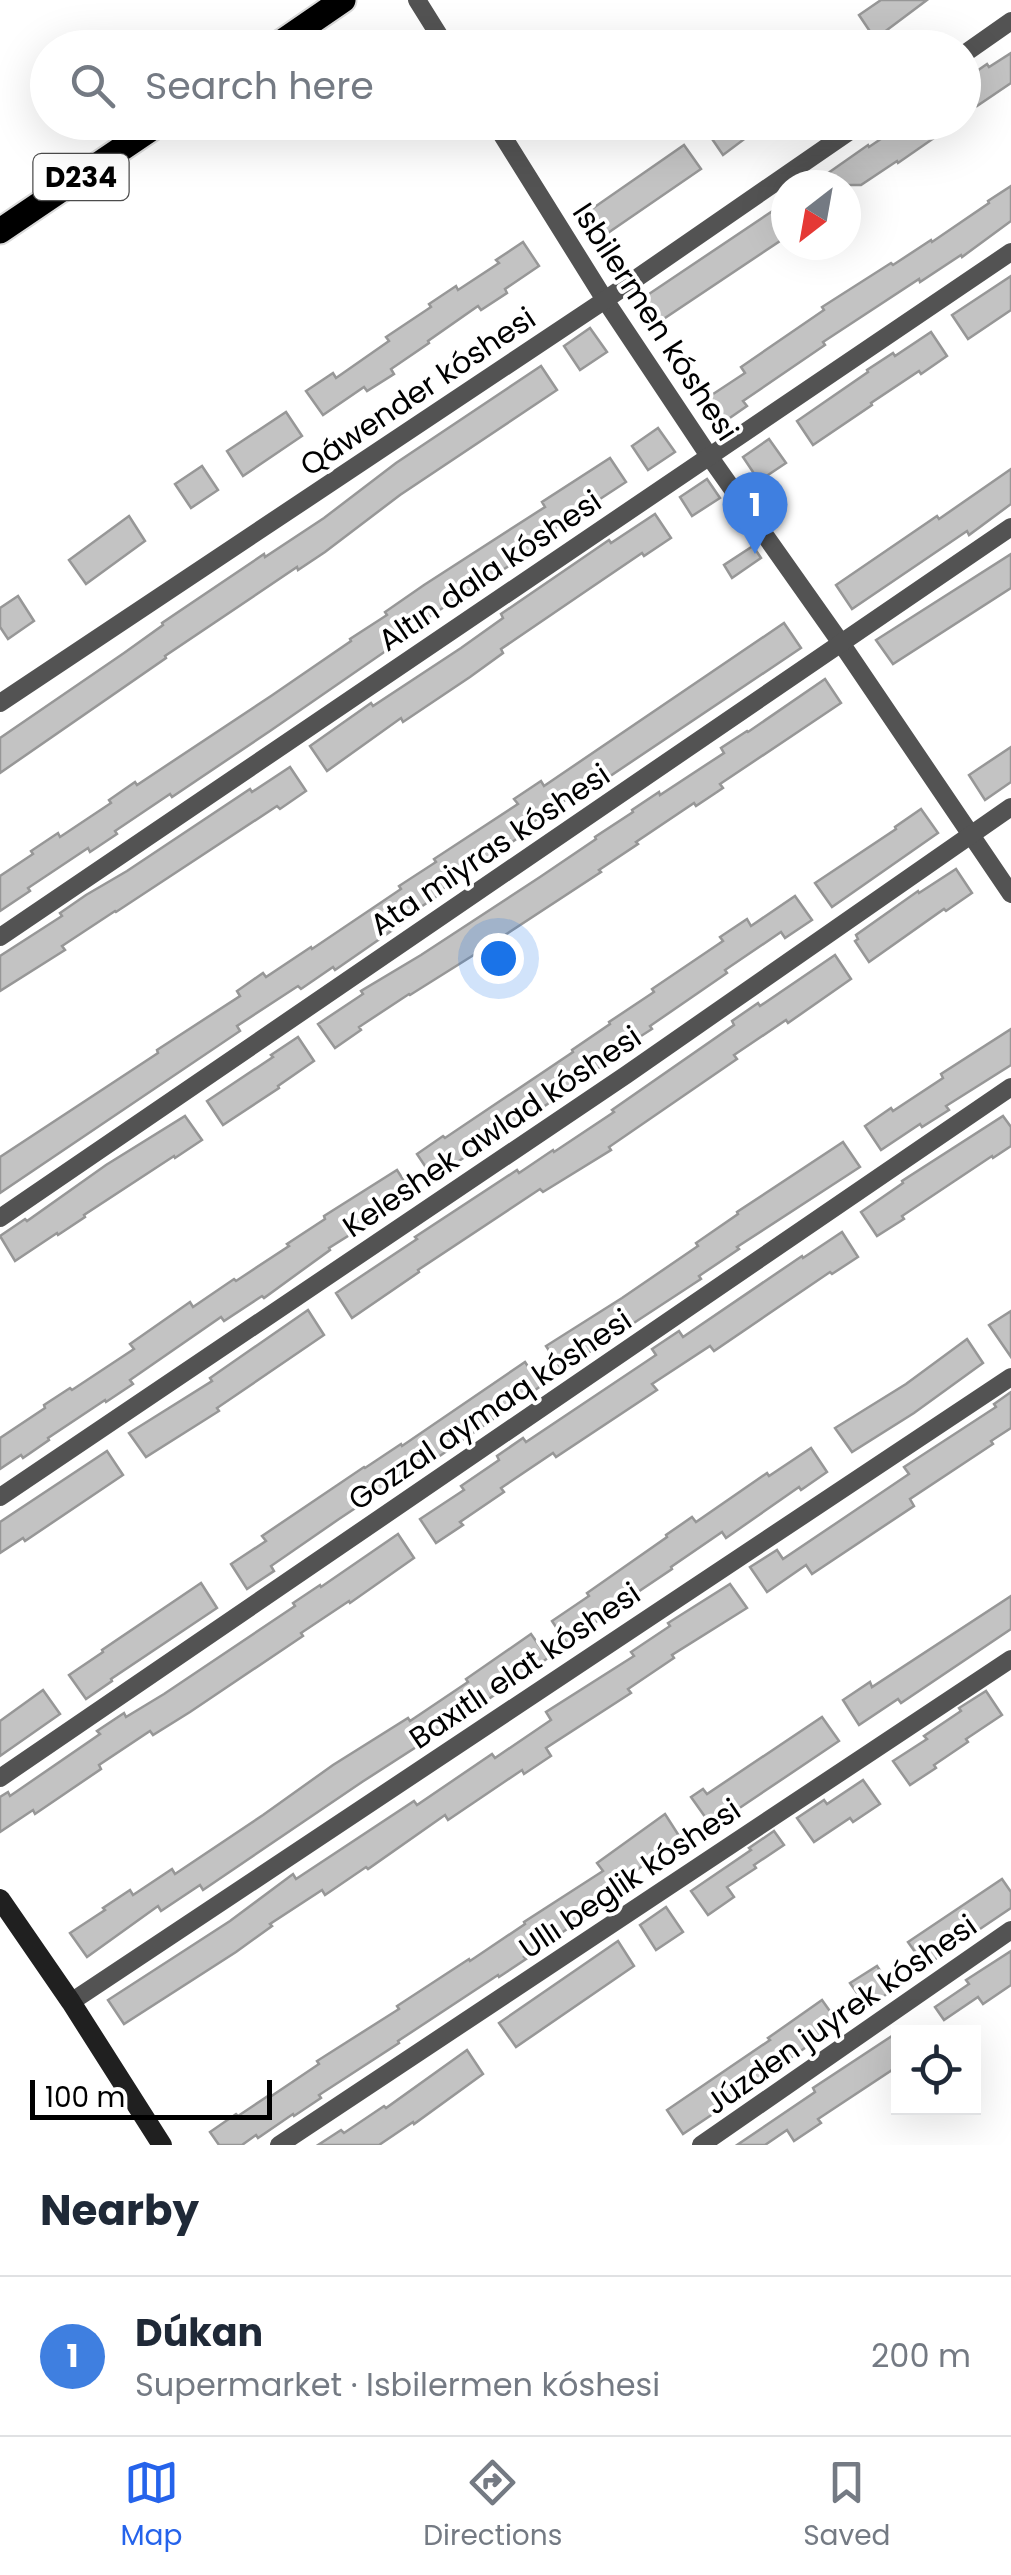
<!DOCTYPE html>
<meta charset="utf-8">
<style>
body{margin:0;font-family:Poppins,sans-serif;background:#f2f2f3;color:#1f2937}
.controls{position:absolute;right:30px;bottom:30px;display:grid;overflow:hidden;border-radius:0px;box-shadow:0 10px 40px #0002}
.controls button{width:90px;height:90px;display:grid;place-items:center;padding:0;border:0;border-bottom:2px solid #e0e1e3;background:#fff;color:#1f2937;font:50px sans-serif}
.compass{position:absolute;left:771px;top:170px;width:90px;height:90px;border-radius:50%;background:#fff;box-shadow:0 10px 40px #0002;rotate:211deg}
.scale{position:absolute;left:30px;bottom:25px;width:242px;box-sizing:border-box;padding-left:10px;border:5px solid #000;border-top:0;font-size:28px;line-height:35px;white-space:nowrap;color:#000;-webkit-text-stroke:8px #fff;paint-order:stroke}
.you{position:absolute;left:498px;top:958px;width:35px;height:35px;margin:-25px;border:8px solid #fff;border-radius:50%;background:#1a73e8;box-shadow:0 0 0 15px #1a73e833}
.badge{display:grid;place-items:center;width:65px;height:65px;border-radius:50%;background:#2563eb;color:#fff;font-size:32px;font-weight:700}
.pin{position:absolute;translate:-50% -82px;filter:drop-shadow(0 2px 5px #0008)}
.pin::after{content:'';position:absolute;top:52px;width:35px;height:30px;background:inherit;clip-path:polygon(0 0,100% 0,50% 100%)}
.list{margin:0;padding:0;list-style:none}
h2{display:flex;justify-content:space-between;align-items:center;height:130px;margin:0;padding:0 40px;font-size:42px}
h2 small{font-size:32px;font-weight:400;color:#747a83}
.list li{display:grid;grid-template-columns:65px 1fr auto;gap:30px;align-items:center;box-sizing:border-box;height:160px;padding:0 40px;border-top:2px solid #e0e1e3}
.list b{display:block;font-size:38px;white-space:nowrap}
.list p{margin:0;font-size:32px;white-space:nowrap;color:#747a83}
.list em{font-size:32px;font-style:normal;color:#747a83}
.icon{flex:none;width:55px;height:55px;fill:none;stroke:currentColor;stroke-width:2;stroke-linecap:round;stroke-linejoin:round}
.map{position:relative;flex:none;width:1011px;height:2145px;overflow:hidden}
.search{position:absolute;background:#fff;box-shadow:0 10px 40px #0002;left:30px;right:30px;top:30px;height:110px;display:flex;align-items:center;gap:25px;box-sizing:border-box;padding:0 35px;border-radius:55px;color:#747a83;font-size:38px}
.sheet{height:290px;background:#fff}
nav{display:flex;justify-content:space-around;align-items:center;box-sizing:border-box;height:140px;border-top:2px solid #e0e1e3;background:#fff;font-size:28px;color:#747a83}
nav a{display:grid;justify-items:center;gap:5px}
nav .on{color:#2563eb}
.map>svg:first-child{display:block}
.building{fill:#c3c3c3;stroke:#979797;stroke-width:2.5}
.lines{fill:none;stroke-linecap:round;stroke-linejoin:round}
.primary-casing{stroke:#dbdbdb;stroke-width:29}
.street{stroke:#535353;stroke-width:18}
.secondary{stroke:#202020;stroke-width:20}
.primary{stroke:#000;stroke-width:25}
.labels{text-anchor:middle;stroke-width:8;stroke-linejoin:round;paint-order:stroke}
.shield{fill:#fff;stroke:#4c4c4c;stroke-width:2.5}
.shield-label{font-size:28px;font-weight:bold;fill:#000}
.street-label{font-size:30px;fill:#000;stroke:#fff}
</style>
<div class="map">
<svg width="1011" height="2145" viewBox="0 0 1011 2145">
<rect width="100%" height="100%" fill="#fff"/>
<g class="building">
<path d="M881,0h46l-52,39 -16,-24z"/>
<path d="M1011,53v30l-34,23 -13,-20v-6l23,-16 2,3z"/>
<path d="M718,122h49l-44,33 -17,-25z"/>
<path d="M906,122h51l-59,41 -1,-2 -36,24h-50l57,-40 1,2z"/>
<path d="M684,145l17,24 -99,68 -16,-24z"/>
<path d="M1011,186v35l-49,36 -1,-2 -41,27 -1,-3 -96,63 2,3 -82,56 4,5 -26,18 -17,-24 41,-27 -4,-6 83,-57 -2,-3 69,-44 2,2 38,-25 1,2 57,-39 -1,-2z"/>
<path d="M786,202v35l-133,89 -16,-24z"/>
<path d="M523,242l16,24 -34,23 2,4 -26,17 -3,-4 -50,35 1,2 -38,26 3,5 -27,17 -3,-4 -41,28 -17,-24 27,-18 3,5 53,-37 -3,-4 45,-30 -2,-3 27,-18 2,4 41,-27 -3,-3z"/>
<path d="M1011,276v34l-43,29 -16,-24z"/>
<path d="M590,328l17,24 -27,18 -16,-24z"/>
<path d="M931,332l16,24 -26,18 -2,-3 -48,32 1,2 -59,40 -16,-24 71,-49 -1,-2 26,-17 2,3z"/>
<path d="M541,366l16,24 -157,105 -75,57 -27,18 -1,-3 -132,89 1,2 -166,115v-35l124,-85 39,-28 -1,-2 102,-69 1,3 59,-39 72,-55z"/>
<path d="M286,412l16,24 -59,40 -16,-25z"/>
<path d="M658,428l17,24 -27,18 -16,-24z"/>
<path d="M769,439l17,24 -27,18 -16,-24z"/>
<path d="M610,458l16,24 -78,51 3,6 -69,44 -1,-1 -90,61 2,3 -123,85 -98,66 -2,-3 -55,37 2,3 -27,18 -2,-4 -60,40 2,3 -30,20v-35l33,-22 -2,-3 27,-18 2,4 51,-34 -2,-3 26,-18 2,3 134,-89 80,-55 -1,-2 37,-24 -2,-3 39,-27 121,-78 -3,-5z"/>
<path d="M202,466l16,24 -27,18 -16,-24z"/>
<path d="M1011,469v35l-42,31 -2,-4 -115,78 -16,-24 101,-69 2,3z"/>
<path d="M707,479l13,19 -28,18 -12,-19z"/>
<path d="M655,514l16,24 -27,18 -2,-3 -53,36 -88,60 2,4 -33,24 -67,45 -2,-4 -74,53 -17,-25 61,-43 2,3 88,-58 42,-30 -2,-4 108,-74 2,3z"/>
<path d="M129,516l16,25 -59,43 -17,-24z"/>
<path d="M753,546l8,12 -29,20 -8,-13z"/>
<path d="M1011,554v34l-118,76 -17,-24z"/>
<path d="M18,596l16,25 -26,18 -8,-12v-19z"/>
<path d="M784,623l17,25 -228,153 -3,-4 -55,37 3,4 -77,52 1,3 -44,29 2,3 -65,45 -2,-3 -32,22 -3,-3 -61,40 3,5 -240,162v-36l158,-104 -1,-3 83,-54 -3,-5 26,-18 3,4 45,-30 1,2 89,-60 -2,-3 37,-24 -2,-3 84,-55 -4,-5 27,-18 3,5z"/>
<path d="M825,679l16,24 -121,81 3,4 -27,18 -2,-3 -58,39 2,2 -39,26 2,2 -105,69 -86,54 -1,-1 -50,33 2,3 -26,18 -17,-24 45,-30 -2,-3 60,-36 119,-78 56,-38 -1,-2 38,-25 -1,-2 27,-18 1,3 64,-42 -3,-5 26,-17 1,1z"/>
<path d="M1011,747v35l-26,18 -16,-25z"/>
<path d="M290,767l16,24 -26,18 -3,-3 -161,106 -1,-1 -53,35 3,4 -65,41v-35l62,-40 -2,-3 26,-18 41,-24 123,-82 2,3z"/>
<path d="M921,809l17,24 -106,74 -17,-24 81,-54 -1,-2z"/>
<path d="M956,869l16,24 -26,18 -2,-2 -75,53 -14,-21 3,-2 -2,-4 62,-44 1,2z"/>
<path d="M795,896l17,24 -27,18 -4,-6 -56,38 2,3 -77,53 2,3 -39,25 2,2 -41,30 -101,69 -2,-2 -38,25 -16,-24 26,-18 2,2 128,-86 -1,-2 38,-26 -1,-2 45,-30 -2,-3 71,-48 -3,-4 27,-18 4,7z"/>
<path d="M835,955l16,24 -63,44 -2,-3 -52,35 3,4 -128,88 2,3 -68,42 -3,-3 -122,81 1,2 -67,46 -16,-25 81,-54 -2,-2 102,-67 2,3 34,-23 1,2 60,-40 -2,-2 122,-85 -2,-4 26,-18 2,3z"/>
<path d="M1011,1029v36l-65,41 3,4 -27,17 -2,-3 -39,26 -16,-24 26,-18 2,3 50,-33 -2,-4z"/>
<path d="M298,1037l16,24 -36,25 1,2 -56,37 -16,-24 66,-44 -2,-2z"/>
<path d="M185,1116l17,24 -27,18 -1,-2 -90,59 1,2 -27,18 -1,-2 -42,28 -15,-25 25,-17 2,2 79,-56z"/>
<path d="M1003,1116l8,11v19l-18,12 -1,-2 -90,60 2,3 -27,17 -16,-24 42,-29 -1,-2z"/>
<path d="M843,1142l17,25 -123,80 2,2 -40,27 2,3 -139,91 -16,-24 76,-48 76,-52 -2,-3 42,-29 -1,-2z"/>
<path d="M397,1170l16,25 -84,53 1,2 -66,48 -2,-2 -38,25 -3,-4 -91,63 3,4 -27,18 -1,-2 -57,38 1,2 -26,18 -2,-3 -21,14v-31l45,-30 -1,-3 26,-17 2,2 62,-41 -4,-5 60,-42 3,5 41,-28 2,2 53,-35 -2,-2 38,-25 -1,-3z"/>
<path d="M842,1232l16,25 -26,17 -2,-2 -116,79 -4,-5 -58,38 5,6 -101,67 -3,-4 -52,35 3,4 -44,30 3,3 -27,18 -16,-24 44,-29 -3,-4 38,-26 -2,-4 26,-18 3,4 130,-87 -4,-6 27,-18 4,6 119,-81 1,2z"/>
<path d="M308,1310l16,25 -107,73 2,3 -73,46 -17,-24 83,-52 -2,-3z"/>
<path d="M1011,1311v46l-22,-32z"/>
<path d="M967,1339l16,24 -69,50 -62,39 -17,-24 71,-44z"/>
<path d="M525,1362l16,24 -107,74 -2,-2 -41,28 -1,-1 -51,34 -68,47 3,5 -27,18 -16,-25 35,-23 -4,-5 102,-69 1,1 36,-24 1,2z"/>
<path d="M1011,1392v36l-20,13 2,3 -83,55 4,7 -102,68 -6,-9 -39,27 -17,-25 27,-17 6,9 52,-35 74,-50 -5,-7 92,-60 -2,-3z"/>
<path d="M811,1448l16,24 -26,18 -2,-3 -73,51 -4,-6 -51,35 1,2 -43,29 1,1 -37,25 2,3 -27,18 -16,-24 37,-25 -2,-3 80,-56 -1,-2 26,-18 4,5 71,-49 2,3z"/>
<path d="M107,1451l16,24 -98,66 -2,-3 -23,15v-31z"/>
<path d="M398,1534l16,24 -64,45 -1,-2 -48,32 2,3 -113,76 -37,23 -3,-4 -51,34 2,4 -66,45 -2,-4 -33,22v-35l8,-5 2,4 90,-62 -3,-3 27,-18 2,4 38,-23 131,-88 -2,-3 27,-18 1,2z"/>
<path d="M201,1583l16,25 -106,71 1,2 -26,18 -17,-24 34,-23 -1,-2z"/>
<path d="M730,1584l17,24 -75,47 2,3 -46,31 3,4 -85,55 5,8 -27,18 -2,-4 -74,50 -3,-5 -77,54 -2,-2 -41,28 -3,-5 -52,34 2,2 -36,26 -112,72 -16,-24 122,-79 63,-47 3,5 118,-78 3,4 75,-51 3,4 56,-38 -5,-8 88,-56 -3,-4 39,-26 -2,-3z"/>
<path d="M1011,1596v33l-110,74 -3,-4 -39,26 -16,-25 27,-18 2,5z"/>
<path d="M531,1634l17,24 -84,58 2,2 -26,18 -2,-3 -76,49 -159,108 -3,-5 -39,26 -3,-5 -71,51 -17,-24 35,-23 -2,-2 27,-18 3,5 39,-26 3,5 88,-59 70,-50 75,-47 2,3 58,-39 -2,-3z"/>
<path d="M43,1690l17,24 -60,42v-35z"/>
<path d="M986,1691l16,24 -36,24 2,3 -34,23 2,3 -26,17 -17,-24 34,-22 -3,-3 37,-25 -2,-3z"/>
<path d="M822,1717l17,24 -101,68 -4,-7 -26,19 -17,-24 12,-8 4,5z"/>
<path d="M863,1780l17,24 -27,18 -3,-4 -36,24 -17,-24 27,-18 3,4z"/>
<path d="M665,1814l16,25 -87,61 6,8 -76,49 2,2 -27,18 -1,-2 -100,66 1,2 -80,52 2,3 -27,18 -1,-2 -35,24 -2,-3 -14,10h-23l-9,-13 26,-18 2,2 30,-20 2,1 49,-33 -2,-3 82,-52 -2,-3 72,-47 1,2 55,-37 -1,-2 79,-51 -6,-8z"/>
<path d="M774,1831l10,14 -30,20 2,3 -29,19 7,10 -26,18 -17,-24 60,-41 -2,-2z"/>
<path d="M1002,1879l9,13v16l-86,58 -17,-24z"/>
<path d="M666,1907l17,25 -27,18 -16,-25z"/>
<path d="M618,1941l16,25 -118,81 -17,-24z"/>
<path d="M1011,1951v34l-28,19 -5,-7 -34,23 -9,-13 34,-23 -3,-4z"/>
<path d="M877,1966l16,24 -26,17 -17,-24z"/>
<path d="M822,2000l17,24 -64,45 2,2 -94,63 -16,-24 103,-70 -2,-2z"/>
<path d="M898,2032v34l-80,53 3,4 -27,18 -7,-11 -22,15h-28l78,-53 -2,-4z"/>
<path d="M467,2050l16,24 -69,50 -1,-2 -34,23h-61l23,-15 3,3 40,-27 2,2z"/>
</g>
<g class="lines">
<g class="primary-casing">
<g id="primary">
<path d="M273,48l70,-48"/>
<path d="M0,231l161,-109"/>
</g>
</g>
<g class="street">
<path d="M417,0l30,48"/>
<path d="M964,54l47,-33"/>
<path d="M494,122l111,178 104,156 132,187 170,251"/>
<path d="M0,703l605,-403 258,-178"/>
<path d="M0,937l1011,-685"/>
<path d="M0,1218l1011,-691"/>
<path d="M0,1497l626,-422 385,-268"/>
<path d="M0,1778l1011,-691"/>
<path d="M71,2002l940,-625"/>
<path d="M279,2145l732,-486"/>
<path d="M701,2145l310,-215"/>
</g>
<path class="secondary" d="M0,1899l71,103 91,143"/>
<use href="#primary" class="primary"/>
</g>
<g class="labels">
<rect class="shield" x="33.5" y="154" width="95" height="46" rx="8"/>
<g class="shield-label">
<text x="81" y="187">D234</text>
</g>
<g class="street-label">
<text transform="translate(655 322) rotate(57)" y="10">Isbilermen kóshesi</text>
<text transform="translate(418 392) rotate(-34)" y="10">Qáwender kóshesi</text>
<text transform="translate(490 571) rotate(-34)" y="10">Altın dala kóshesi</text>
<text transform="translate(490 850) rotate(-34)" y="10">Ata miyras kóshesi</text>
<text transform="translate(492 1132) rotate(-34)" y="10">Keleshek awlad kóshesi</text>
<text transform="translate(490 1410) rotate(-34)" y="10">Gozzal aymaq kóshesi</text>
<text transform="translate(525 1666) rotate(-34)" y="10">Baxıtlı elat kóshesi</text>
<text transform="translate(630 1879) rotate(-34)" y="10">Ullı beglik kóshesi</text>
<text transform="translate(841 2015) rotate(-35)" y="10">Júzden juyrek kóshesi</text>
</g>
</g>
</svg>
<div class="controls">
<button><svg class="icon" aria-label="locate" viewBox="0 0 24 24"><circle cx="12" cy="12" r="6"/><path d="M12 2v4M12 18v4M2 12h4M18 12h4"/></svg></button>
</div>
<svg class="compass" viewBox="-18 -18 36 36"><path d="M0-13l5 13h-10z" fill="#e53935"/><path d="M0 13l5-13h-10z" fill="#747a83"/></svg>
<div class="scale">100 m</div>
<div class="you"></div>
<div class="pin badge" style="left:755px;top:554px;background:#3f7fe0">1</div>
<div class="search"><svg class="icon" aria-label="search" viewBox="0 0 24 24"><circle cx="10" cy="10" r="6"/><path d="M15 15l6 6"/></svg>Search here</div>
</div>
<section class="sheet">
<h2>Nearby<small></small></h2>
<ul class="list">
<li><span class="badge" style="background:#3f7fe0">1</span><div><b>Dúkan</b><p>Supermarket · Isbilermen kóshesi</p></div><em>200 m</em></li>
</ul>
</section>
<nav>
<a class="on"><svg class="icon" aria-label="map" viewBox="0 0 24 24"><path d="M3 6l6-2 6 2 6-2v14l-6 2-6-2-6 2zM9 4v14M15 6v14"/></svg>Map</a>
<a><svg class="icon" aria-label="directions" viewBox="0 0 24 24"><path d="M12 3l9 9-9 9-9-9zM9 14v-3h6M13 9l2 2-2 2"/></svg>Directions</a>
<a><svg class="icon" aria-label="saved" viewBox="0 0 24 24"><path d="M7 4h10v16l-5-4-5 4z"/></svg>Saved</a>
</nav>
